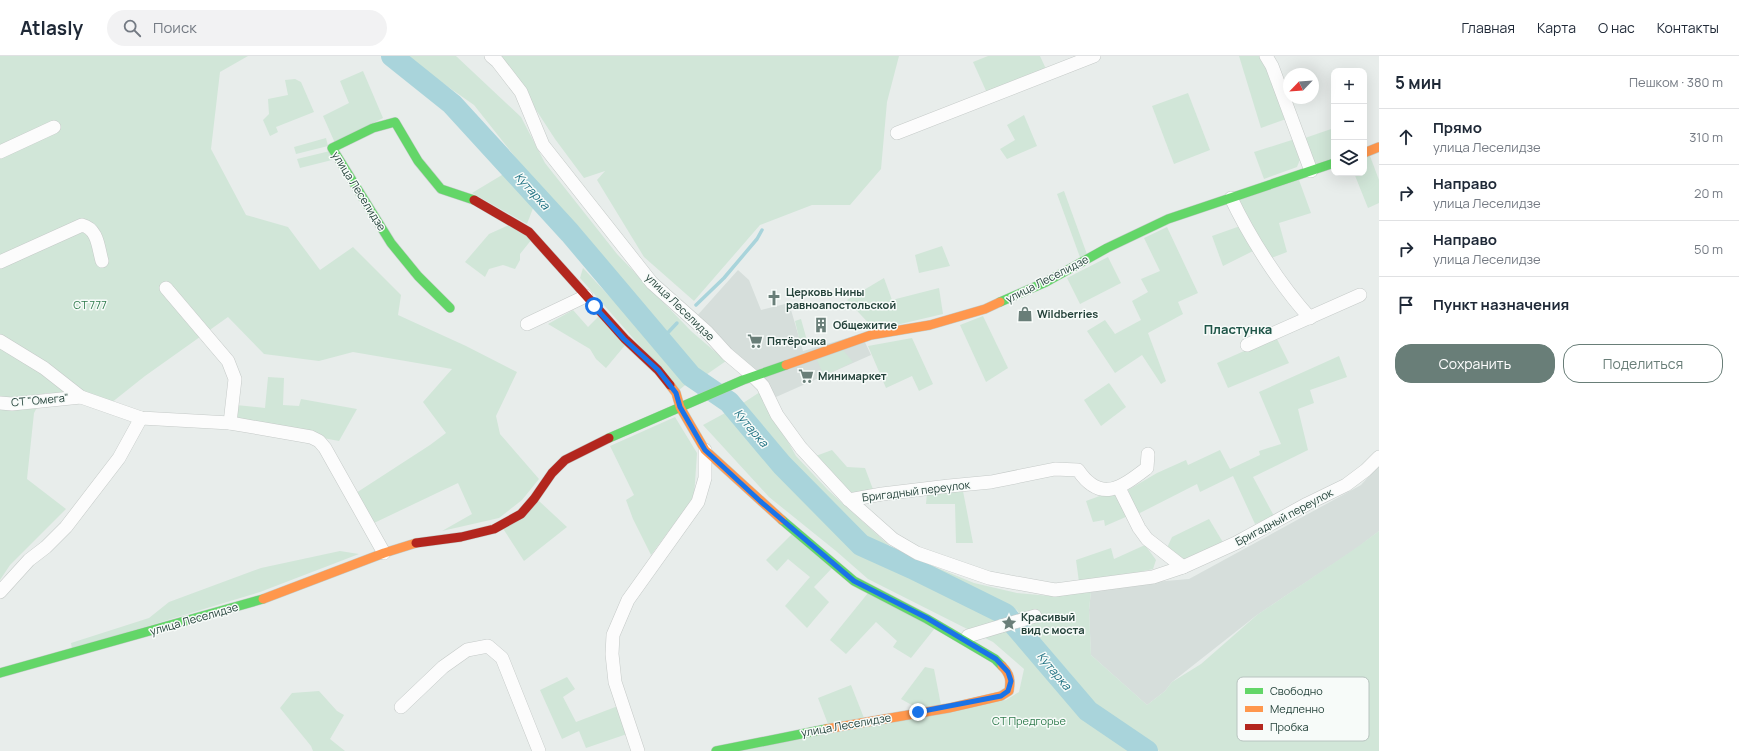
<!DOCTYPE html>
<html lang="ru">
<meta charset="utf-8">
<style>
body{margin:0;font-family:Manrope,sans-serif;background:#f2f2f3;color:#1f2937}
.controls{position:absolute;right:12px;top:12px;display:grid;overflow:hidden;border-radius:8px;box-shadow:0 4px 16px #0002}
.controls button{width:36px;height:36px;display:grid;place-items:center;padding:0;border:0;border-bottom:1px solid #e0e1e3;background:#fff;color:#1f2937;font:20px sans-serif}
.compass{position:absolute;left:1283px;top:12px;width:36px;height:36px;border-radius:50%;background:#fff;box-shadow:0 4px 16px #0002;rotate:245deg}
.stop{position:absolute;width:12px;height:12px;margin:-9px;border:3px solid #1a73e8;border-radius:50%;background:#fff}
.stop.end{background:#1a73e8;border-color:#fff;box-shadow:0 1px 4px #0008}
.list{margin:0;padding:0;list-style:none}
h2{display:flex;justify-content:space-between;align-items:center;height:52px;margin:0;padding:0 16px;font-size:17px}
h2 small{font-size:13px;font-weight:400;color:#747a83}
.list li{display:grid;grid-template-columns:26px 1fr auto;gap:12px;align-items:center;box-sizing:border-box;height:56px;padding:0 16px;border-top:1px solid #e0e1e3}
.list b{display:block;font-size:15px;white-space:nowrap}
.list p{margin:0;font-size:13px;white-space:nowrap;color:#747a83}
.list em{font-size:13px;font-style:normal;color:#747a83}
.actions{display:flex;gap:8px;padding:12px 16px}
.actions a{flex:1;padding:9px 0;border:1px solid #697e78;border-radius:16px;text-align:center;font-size:14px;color:#697e78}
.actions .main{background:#697e78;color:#fff}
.icon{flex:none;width:22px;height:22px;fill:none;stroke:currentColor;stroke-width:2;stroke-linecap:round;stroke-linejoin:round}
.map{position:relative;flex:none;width:1379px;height:695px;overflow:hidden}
header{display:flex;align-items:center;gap:24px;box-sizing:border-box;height:56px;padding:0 20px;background:#fff;border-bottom:1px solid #e0e1e3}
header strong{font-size:19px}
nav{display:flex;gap:22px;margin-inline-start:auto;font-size:14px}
.search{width:280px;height:36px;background:#f2f2f3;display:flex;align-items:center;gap:10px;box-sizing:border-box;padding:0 14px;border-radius:22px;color:#747a83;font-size:15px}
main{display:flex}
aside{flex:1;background:#fff}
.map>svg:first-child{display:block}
.built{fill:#d6dedb}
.green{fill:#d1e6d8}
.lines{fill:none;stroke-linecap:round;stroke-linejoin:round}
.stream{stroke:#a9d4db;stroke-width:3.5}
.river{stroke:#a9d4db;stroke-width:22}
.street-casing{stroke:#c5cac8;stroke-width:14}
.fast-casing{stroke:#c3cbc8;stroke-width:10}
.slow-casing{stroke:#c3cbc8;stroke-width:10}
.jam-casing{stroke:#c3cbc8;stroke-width:10}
.street{stroke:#fcfcfc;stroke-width:13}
.fast{stroke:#63d668;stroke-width:9}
.slow{stroke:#ff974d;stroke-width:9}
.jam{stroke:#b3261e;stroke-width:9}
.route{stroke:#1a73e8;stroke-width:5}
.labels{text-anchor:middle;stroke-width:3;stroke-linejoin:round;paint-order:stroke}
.street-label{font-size:11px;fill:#24423a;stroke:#f7fbf9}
.poi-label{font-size:11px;font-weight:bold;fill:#24423a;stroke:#f7fbf9;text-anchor:start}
.park-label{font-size:11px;fill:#2d7a4b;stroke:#f7fbf9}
.water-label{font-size:12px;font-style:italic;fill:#1c6f80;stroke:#f7fbf9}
.quarter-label{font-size:13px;font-weight:bold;fill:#1f5548;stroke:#f7fbf9}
.key{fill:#f7fbf9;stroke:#b8c4c0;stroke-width:1}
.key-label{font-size:11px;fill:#24423a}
</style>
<header>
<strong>Atlasly</strong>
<div class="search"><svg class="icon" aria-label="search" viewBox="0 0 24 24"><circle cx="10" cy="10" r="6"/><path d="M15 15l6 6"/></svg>Поиск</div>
<nav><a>Главная</a><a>Карта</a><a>О нас</a><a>Контакты</a></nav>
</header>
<main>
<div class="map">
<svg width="1379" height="695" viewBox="0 0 1379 695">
<rect width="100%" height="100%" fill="#e8edeb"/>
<g class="built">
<path d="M738,214l11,10 12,30 28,-7 14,48 58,-17 10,21 -95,42 -6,-10 -75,-69z"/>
<path d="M1379,409v66l-22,17 -100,67 -85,67 -7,9 -18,14 -56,-50 -2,-45 2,-19 39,-7 59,-5 172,-94z"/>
</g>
<g class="green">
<path d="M0,0h248l-28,16 -9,77 35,66 42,12 32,43 33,-23 48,48 -3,20 68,31 51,26 -21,44 4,18 39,45 -17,21 -23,18 -57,13 30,-17 -14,-31 -84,40 -18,-30 74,-48 16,-12 -23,-31 29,-33 -99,-17 -34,9 -55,-7 -36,-37 -83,59 -34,27 -20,-8 -46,-2 -11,20 -7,66 39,30 -56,56 -10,15z"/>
<path d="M404,0h52l65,61 24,46 72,91 74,77 35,30 -23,16 -10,-9 -159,-187 -60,-76z"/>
<path d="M501,0h398l-12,46 -6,67 -31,36h-38l-52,20 -66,76 -50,-44 -47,-77 8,-9 -21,7 -29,-39z"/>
<path d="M988,0h52l6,13 -59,24 -14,-31z"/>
<path d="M1239,0h21l7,13 19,50 -25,9z"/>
<path d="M363,15l20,47 -48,25 -12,-27 26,-13 -9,-22z"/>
<path d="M295,23l6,3 13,30 -38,15 2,5 -8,4 -7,-16 6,-6 -1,-15 20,-4 -3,-15z"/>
<path d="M1188,37l22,57 -36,14 -22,-58z"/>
<path d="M1024,59l13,31 -30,13 -7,-10 15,-9 -8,-15z"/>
<path d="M1334,72v30l-19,6 -10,-26z"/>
<path d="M326,82l2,8 -32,8 -2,-7z"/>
<path d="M1295,83l6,18 -4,10 -33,12 -10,-27z"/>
<path d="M330,95l2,9 -32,8 -3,-9z"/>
<path d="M1370,100l9,24v23l-11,5 -14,-35h10v-15z"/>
<path d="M507,116l28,31 -8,21 -55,-31z"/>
<path d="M1299,124l12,33 -32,10 8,29 -18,7 -32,-59z"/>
<path d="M1064,135l24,66 -7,3 -24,-66z"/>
<path d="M509,169l23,14 -12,15v6l-5,9 -12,-4 -14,4 -4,8 -20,-15 24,-28z"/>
<path d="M1243,169l14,24 -34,17 -11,-30z"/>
<path d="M1167,171l31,66 -20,9 5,12 -35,19 18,48 -5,3 -19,-29 -27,18 -28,-42 18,-11 10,14 26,-14 -9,-19 16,-9 -7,-13 19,-8 -16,-33z"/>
<path d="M942,190l8,20 -31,7 -4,-18z"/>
<path d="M1108,201l13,26 -41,21 -13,-26z"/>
<path d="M583,212l106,114 -10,8 -99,-112z"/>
<path d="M884,222l8,22 47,-12 4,26 -68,16 -28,-30z"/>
<path d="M573,254l15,17 12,-12 26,29 -20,24 -10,-9 -6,-10 -42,-25z"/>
<path d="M983,260l25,52 -22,14 -26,-57z"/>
<path d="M801,263l7,25 -7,2 -6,-25z"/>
<path d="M1276,281l13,26 -61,25 -11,-25z"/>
<path d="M912,282l21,46 -14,7 -7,-15 -26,12 -18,-42z"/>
<path d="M843,294l10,12 -29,14 -7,-16z"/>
<path d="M1339,300l8,21 -37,13 4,13 -16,6 10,41 -55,27 21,39 -19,8 -22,-48 -33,16 -3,-8 -59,30 -10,-24 29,-17 29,-13 2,5 32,-15 10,19 30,-14 -1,-4 22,-7 -22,-52z"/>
<path d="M268,321l16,1 -1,27 16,1 2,-7 56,10 -18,32 -107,-20 4,-16 29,3z"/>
<path d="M1109,327l17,24 -25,19 -17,-26z"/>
<path d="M760,336l36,64 32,34 66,60 80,33 43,10 33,3 41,-5 -2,19 2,45 56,50 18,-14 7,-9 29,-18 56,-49 99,-67 23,-17v220h-220l-65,-45 -25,-34 -37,-40 -15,-22 -27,-10 -125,-57 -77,-79 -48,-59z"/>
<path d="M727,356l21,28 94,99 33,20 118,58 20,18 71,77 53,39h-407l276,-51 13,-8 5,-23 -31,-27 -125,-63 -32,-28 -67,-54 -66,-72z"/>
<path d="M675,361l22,36 -3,44 -43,58 -18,-36 -7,-19 8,-5 -24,-49z"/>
<path d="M832,394l15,17 18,1 9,24 -25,5 -36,-40z"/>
<path d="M963,435l10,52h-17l-1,-39h-29l1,-10z"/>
<path d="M1105,438l11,1 12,21 -23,10 -1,-6 -11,2 -7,-21z"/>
<path d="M539,445l28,26 -43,34 -22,-34z"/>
<path d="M1209,463l15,25 -41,19 -17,-13 6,-13z"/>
<path d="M793,477l40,34 -19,20 15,15 -22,26 -22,-22 25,-29 -22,-18 -11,12 -11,-11z"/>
<path d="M1145,489l11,15 -3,9 -59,13h-15l-3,-22 35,-12 3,11z"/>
<path d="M340,495l19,3 -99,38 -188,57 -1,-6 78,-25 20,-16 92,-34z"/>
<path d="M868,537l67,35 -24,30 -18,-11 4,-6 -21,-19 -30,32 -16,-14z"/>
<path d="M925,611l9,2 7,36 -22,4 -18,-10z"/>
<path d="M567,621l8,12 -12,8 13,25 42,-16 9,28 -41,14 -7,-17 -17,8 -22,-49z"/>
<path d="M851,629l13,33 -36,6 -10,-26z"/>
<path d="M319,635l18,20 7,4 -14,24 15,12h-32l-2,-5 -31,-38 12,-15z"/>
</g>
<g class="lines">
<g class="stream">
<path d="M696,249l28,-27 33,-39 5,-9"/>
<path d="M661,284l16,-17"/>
</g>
<path class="river" d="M392,0l60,48 118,129 121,143 38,26 53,63 79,80 51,23 93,46 83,97 59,40"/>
<g class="street-casing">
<g id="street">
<path d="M491,0l6,5 24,31 22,53 109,138 55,49 20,22 26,22 10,10 14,29 24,33 48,52 44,39 24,14 72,25 66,12 98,-13 30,-10 53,-24 71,-39 39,-19 20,-15 13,-13"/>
<path d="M1266,0l6,10 39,105"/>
<path d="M897,77l197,-77"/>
<path d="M0,96l54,-25"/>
<path d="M1231,142c19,40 49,87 79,120"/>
<path d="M0,206l82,-37c16,4 16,22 20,36"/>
<path d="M166,232l62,73 7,18 -5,44"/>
<path d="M527,268l59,-28"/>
<path d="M0,285l44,27 37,29 60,21 89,5 81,14 8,4 6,7 59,105"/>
<path d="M1247,289l113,-50"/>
<path d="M0,347l12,1 69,-7"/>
<path d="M1119,432l20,40 8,11 36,28"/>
<path d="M849,444l33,-6 67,-8 42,-4 64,-13 23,1c23,34 44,17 69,-2l1,-14"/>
<path d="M0,536l29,-32 17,-13 20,-20 53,-69 22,-40"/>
<path d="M968,580l67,-20"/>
<path d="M401,651l42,-40 24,-17 21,-4 14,12 37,93"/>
<path d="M638,695l-23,-69 -3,-28 1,-19 15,-35 70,-98 7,-24v-28"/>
</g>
</g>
<g class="fast-casing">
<g id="fast">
<path d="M1000,246l46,-20 61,-34 61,-29 166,-56"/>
<path d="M450,252l-32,-32 -27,-33 -59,-95 41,-20 22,-6 23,39 23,28 33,11"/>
<path d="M609,382l134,-58 43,-15"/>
<path d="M782,464l72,61 73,38 68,40 7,7"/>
<path d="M0,617l263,-74"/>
<path d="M716,695l110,-22"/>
</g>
</g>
<g class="slow-casing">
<g id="slow">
<path d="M1364,97l15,-6"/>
<path d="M786,309l85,-30 59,-10 55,-16 15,-7"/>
<path d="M670,329l6,8 4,14 25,43 77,70"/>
<path d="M263,543l121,-46 32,-10"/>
<path d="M826,673l123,-21 52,-12 8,-5c2,-11 1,-17 -7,-25"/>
</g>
</g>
<g class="jam-casing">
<g id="jam">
<path d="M474,144l55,32 96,107 33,31 12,15"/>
<path d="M416,487l45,-6 33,-8 27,-15 13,-15 18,-26 13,-13 44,-22"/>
</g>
</g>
<use href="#street" class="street"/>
<use href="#fast" class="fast"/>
<use href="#slow" class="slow"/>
<use href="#jam" class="jam"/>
</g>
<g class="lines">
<path class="route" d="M594,250l30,33 34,31 18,23 4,14 25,43 55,51 94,80 73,37 69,41 12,13 3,9 -3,10 -7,5 -83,16"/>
</g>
<defs>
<g id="church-bare" transform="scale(1.2)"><path d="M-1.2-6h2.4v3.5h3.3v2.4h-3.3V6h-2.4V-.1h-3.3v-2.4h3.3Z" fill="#697e78" stroke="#f7fbf9" stroke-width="2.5" paint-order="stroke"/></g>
<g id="shop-bare" transform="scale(1.2)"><path d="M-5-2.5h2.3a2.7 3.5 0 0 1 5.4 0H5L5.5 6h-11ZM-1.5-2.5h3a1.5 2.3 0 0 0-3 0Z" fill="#697e78" stroke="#f7fbf9" stroke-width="2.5" paint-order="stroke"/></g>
<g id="building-bare" transform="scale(1.2)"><path d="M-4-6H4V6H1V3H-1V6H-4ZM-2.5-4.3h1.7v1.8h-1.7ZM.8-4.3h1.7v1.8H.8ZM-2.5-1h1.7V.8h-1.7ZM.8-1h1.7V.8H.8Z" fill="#697e78" stroke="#f7fbf9" stroke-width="2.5" paint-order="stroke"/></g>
<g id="supermarket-bare" transform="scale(1.2)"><path d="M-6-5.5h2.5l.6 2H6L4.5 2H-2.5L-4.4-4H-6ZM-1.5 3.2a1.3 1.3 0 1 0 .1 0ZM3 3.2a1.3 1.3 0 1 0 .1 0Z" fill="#697e78" stroke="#f7fbf9" stroke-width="2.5" paint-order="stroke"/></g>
<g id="sight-bare" transform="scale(1.2)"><path d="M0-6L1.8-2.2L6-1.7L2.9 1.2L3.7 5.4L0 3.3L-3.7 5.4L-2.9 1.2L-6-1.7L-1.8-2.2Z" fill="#697e78" stroke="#f7fbf9" stroke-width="2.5" paint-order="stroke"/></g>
</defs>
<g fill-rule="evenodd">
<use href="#church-bare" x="774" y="242"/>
<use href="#shop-bare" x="1025" y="258"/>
<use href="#building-bare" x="821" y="269"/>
<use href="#supermarket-bare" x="755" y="285"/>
<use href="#supermarket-bare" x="806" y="320"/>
<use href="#sight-bare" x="1009" y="567"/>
</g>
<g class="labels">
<g class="street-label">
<text transform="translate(359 135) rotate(58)" y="4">улица Леселидзе</text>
<text transform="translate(1047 223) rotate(-27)" y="4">улица Леселидзе</text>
<text transform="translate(680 251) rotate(44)" y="4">улица Леселидзе</text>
<text transform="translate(40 344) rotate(-5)" y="4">СТ "Омега"</text>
<text transform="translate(916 435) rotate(-7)" y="4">Бригадный переулок</text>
<text transform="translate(1284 461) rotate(-28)" y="4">Бригадный переулок</text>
<text transform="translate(194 563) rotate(-16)" y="4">улица Леселидзе</text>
<text transform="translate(846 669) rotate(-10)" y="4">улица Леселидзе</text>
</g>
<g class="poi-label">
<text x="786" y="240">Церковь Нины<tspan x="786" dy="13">равноапостольской</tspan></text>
<text x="1037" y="262">Wildberries</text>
<text x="833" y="273">Общежитие</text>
<text x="767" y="289">Пятёрочка</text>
<text x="818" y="324">Минимаркет</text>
<text x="1021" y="565">Красивый<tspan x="1021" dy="13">вид с моста</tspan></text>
</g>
<g class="park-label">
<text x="90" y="253">СТ 777</text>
<text x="1029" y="669">СТ Предгорье</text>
</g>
<g class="water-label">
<text transform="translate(532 135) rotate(48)" y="4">Кутарка</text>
<text transform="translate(751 372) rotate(50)" y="4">Кутарка</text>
<text transform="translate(1054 615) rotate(50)" y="4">Кутарка</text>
</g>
<g class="quarter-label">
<text x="1238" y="278">Пластунка</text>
</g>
</g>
<rect x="1237" y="621" width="132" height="64" rx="6" class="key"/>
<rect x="1245" y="632" width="18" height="6" fill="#63d668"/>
<rect x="1245" y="650" width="18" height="6" fill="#ff974d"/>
<rect x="1245" y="668" width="18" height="6" fill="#b3261e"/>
<g class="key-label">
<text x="1270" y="639">Свободно</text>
<text x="1270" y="657">Медленно</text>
<text x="1270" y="675">Пробка</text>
</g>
</svg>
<div class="controls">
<button>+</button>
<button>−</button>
<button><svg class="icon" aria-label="layers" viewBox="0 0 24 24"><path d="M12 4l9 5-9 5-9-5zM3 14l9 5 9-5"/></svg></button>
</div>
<svg class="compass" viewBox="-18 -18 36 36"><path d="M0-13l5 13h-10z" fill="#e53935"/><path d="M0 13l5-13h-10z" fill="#747a83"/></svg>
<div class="stop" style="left:594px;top:250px"></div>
<div class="stop end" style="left:918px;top:656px"></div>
</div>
<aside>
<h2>5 мин<small>Пешком · 380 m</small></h2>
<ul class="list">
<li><svg class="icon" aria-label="ahead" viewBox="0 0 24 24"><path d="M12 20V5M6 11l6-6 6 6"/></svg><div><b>Прямо</b><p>улица Леселидзе</p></div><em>310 m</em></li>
<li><svg class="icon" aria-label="right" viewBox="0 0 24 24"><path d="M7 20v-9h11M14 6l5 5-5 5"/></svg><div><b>Направо</b><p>улица Леселидзе</p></div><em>20 m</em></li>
<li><svg class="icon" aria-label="right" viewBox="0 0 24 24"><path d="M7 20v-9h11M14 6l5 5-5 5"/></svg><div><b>Направо</b><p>улица Леселидзе</p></div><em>50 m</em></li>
<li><svg class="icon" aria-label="arrive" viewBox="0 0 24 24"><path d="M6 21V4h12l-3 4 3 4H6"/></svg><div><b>Пункт назначения</b></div></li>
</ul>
<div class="actions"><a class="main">Сохранить</a><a>Поделиться</a></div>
</aside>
</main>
